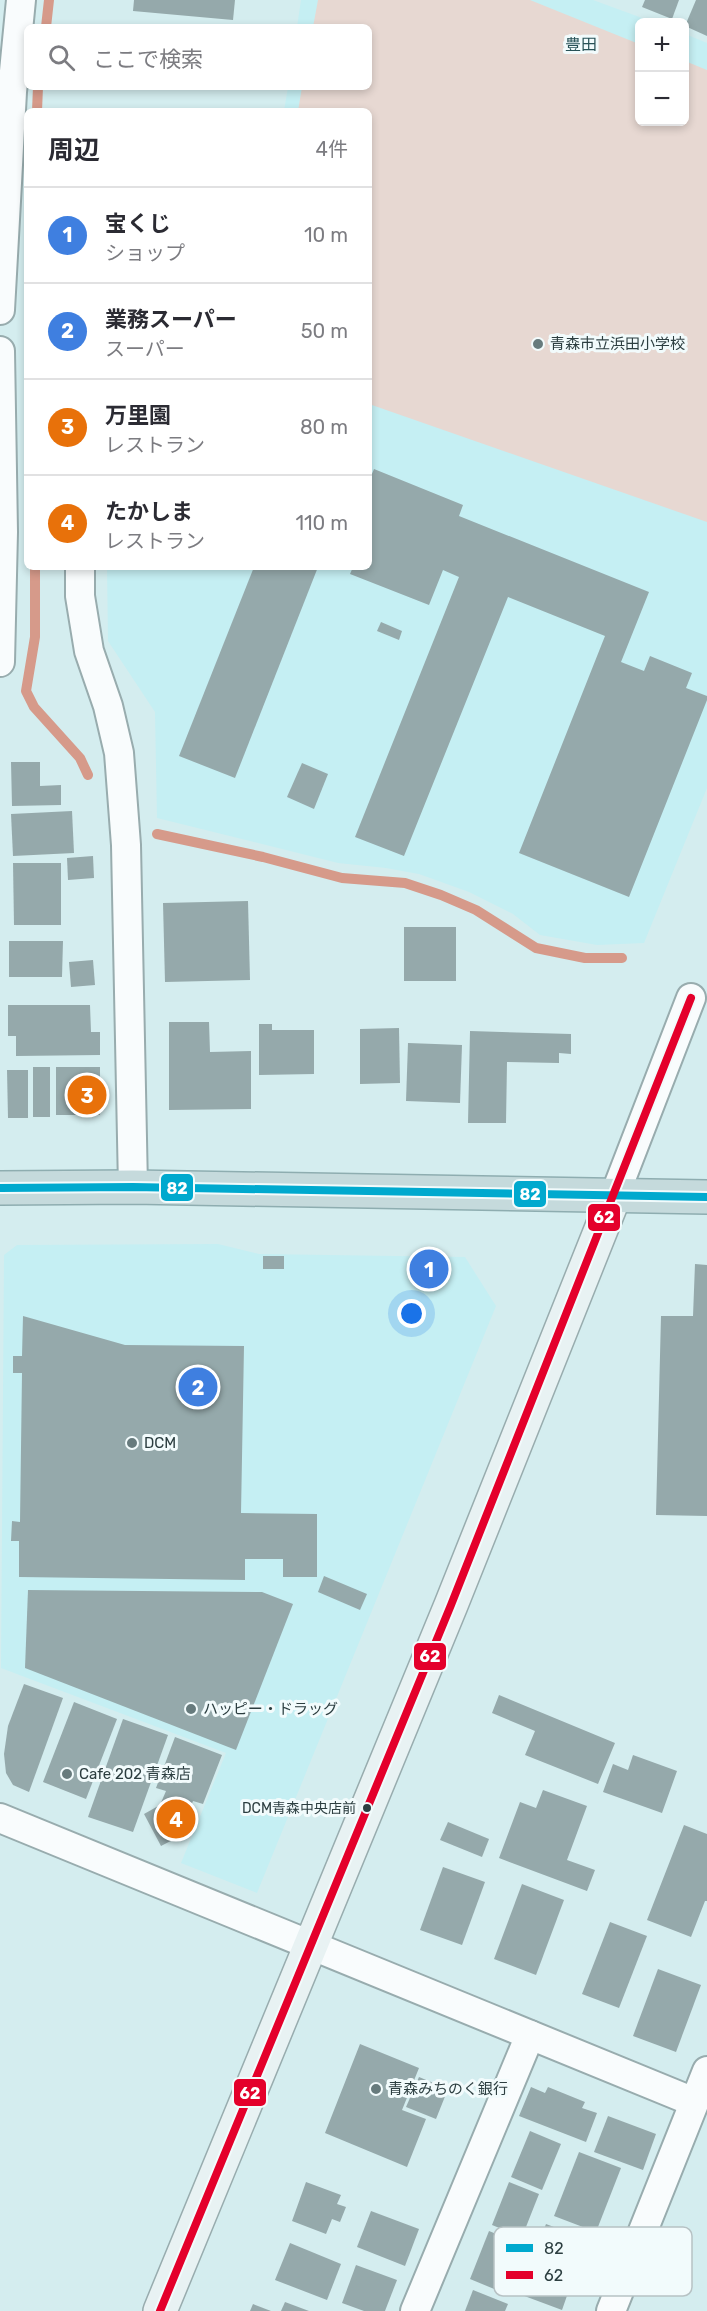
<!DOCTYPE html>
<html lang="ja">
<meta charset="utf-8">
<style>
body{margin:0;font-family:Rubik,"Noto Sans JP",sans-serif;background:#f2f2f3;color:#2b2b33}
.controls{position:absolute;right:18px;top:18px;display:grid;overflow:hidden;border-radius:9px;box-shadow:0 3px 9px #0003}
.controls button{width:54px;height:54px;display:grid;place-items:center;padding:0;border:0;border-bottom:2px solid #e1e1e2;background:#fff;color:#2b2b33;font:30px sans-serif}
.you{position:absolute;left:412px;top:1314px;width:21px;height:21px;margin:-15px;border:4px solid #fff;border-radius:50%;background:#1a73e8;box-shadow:0 0 0 9px #1a73e833}
.badge{display:grid;place-items:center;width:39px;height:39px;border-radius:50%;background:#0b8043;color:#fff;font-size:20px;font-weight:700}
.pin{position:absolute;translate:-50% -50%;border:3px solid #fff;box-shadow:0 2px 6px #0006}
.list{margin:0;padding:0;list-style:none}
h2{display:flex;justify-content:space-between;align-items:center;height:78px;margin:0;padding:0 24px;font-size:26px}
h2 small{font-size:20px;font-weight:400;color:#7c7c81}
.list li{display:grid;grid-template-columns:39px 1fr auto;gap:18px;align-items:center;box-sizing:border-box;height:96px;padding:0 24px;border-top:2px solid #e1e1e2}
.list b{display:block;font-size:22px;white-space:nowrap}
.list p{margin:0;font-size:20px;white-space:nowrap;color:#7c7c81}
.list em{font-size:20px;font-style:normal;color:#7c7c81}
.icon{flex:none;width:33px;height:33px;fill:none;stroke:currentColor;stroke-width:2;stroke-linecap:round;stroke-linejoin:round}
.map{position:relative;flex:none;width:707px;height:2311px;overflow:hidden}
.search{position:absolute;background:#fff;box-shadow:0 3px 9px #0003;left:24px;top:24px;width:348px;height:66px;display:flex;align-items:center;gap:15px;box-sizing:border-box;padding:0 21px;border-radius:9px;color:#7c7c81;font-size:22px}
.panel{position:absolute;background:#fff;box-shadow:0 3px 9px #0003;left:24px;top:108px;width:348px;height:462px;border-radius:9px}
.map>svg:first-child{display:block}
.built{fill:#c5eff3}
.green{fill:#e7d8d2}
.lines{fill:none;stroke-linecap:round;stroke-linejoin:round}
.stream{stroke:#d69a8a;stroke-width:10}
.building{fill:#95a9ab}
.street-casing{stroke:#98acae;stroke-width:32}
.secondary-casing{stroke:#98acae;stroke-width:36}
.highway-casing{stroke:#8eadb0;stroke-width:36}
.street{stroke:#f9fcfd;stroke-width:28}
.secondary{stroke:#e8f2f3;stroke-width:33}
.highway{stroke:#c5dadc;stroke-width:33}
.bus-1-casing{stroke:#f2fbfc;stroke-width:12}
.bus-2-casing{stroke:#f2fbfc;stroke-width:12}
.bus-1{stroke:#00a9ce;stroke-width:8}
.bus-2{stroke:#e4002b;stroke-width:8}
.poi-dot{fill:#677b7d;stroke:#f2fbfc;stroke-width:2}
.bus-dot{fill:#2c3e40;stroke:#f2fbfc;stroke-width:2}
.labels{text-anchor:middle;stroke-width:6;stroke-linejoin:round;paint-order:stroke}
.bus-label{font-size:14px;fill:#2c3e40;stroke:#f2fbfc;text-anchor:end}
.poi-label{font-size:15px;fill:#2c3e40;stroke:#f2fbfc;text-anchor:start}
.neighbourhood-label{font-size:16px;fill:#285257;stroke:#f2fbfc}
.key{fill:#f2fbfc;stroke:#b7c2c4;stroke-width:1.5}
.key-label{font-size:16px;fill:#2c3e40}
.line-badge{stroke:#f2fbfc;stroke-width:2}
.badge-label{font-size:16px;text-anchor:middle;font-weight:bold;fill:#fff}
</style>
<div class="map">
<svg width="707" height="2311" viewBox="0 0 707 2311">
<rect width="100%" height="100%" fill="#d4edef"/>
<g class="built">
<path d="M301,0h292l60,22h-13v100h44l1,-88 22,9v745l-63,155 -47,2 -57,-10 -27,-21 -44,-22 -50,-18 -33,-6 -48,-5 -181,-45 -2,-106 -47,-71 -1,-74h262v-456h-85l4,-24h81v-60h-72z"/>
<path d="M218,1244l41,10 206,3 31,49 -239,587 -76,-30 45,-110 -225,-85 3,-413 13,-10z"/>
</g>
<path class="green" d="M318,0h212l109,44 1,78h44l1,-61 22,9v452l-338,-118v-293h-71l4,-24h67v-60h-56z"/>
<g class="lines">
<g class="stream">
<path d="M46,27l3,-27"/>
<path d="M37,111l1,-24"/>
<path d="M35,567v70l-9,54 8,16 46,51 8,17"/>
<path d="M157,834l106,23 79,21 63,5 36,12 35,15 60,38 49,10h37"/>
</g>
</g>
<g class="building">
<path d="M134,0h101l-2,20 -100,-9z"/>
<path d="M645,0h34l-7,19 -30,-12z"/>
<path d="M696,0h11v36l-22,-10z"/>
<path d="M374,469l89,36 -4,11 190,76 -28,70 23,9 6,-15 42,17 -6,15 21,8v4l-78,197 -110,-44 86,-217 -97,-39 -104,259 -49,-19 104,-260 -16,-7 -14,35 -79,-31 3,-7h16v-86z"/>
<path d="M254,567h64l-83,211 -56,-22z"/>
<path d="M381,622l21,9 -3,9 -22,-9z"/>
<path d="M11,762h29v24l21,-1v20l-49,1z"/>
<path d="M302,763l26,11 -14,35 -27,-12z"/>
<path d="M72,811l2,42 -61,3 -2,-42z"/>
<path d="M93,856l1,22 -26,2 -1,-22z"/>
<path d="M13,863h48v62h-47z"/>
<path d="M248,901l2,79 -85,2 -2,-79z"/>
<rect x="404" y="927" width="52" height="54"/>
<path d="M9,941h54l-1,36h-53z"/>
<path d="M93,960l2,25 -24,2 -2,-25z"/>
<path d="M8,1005h82l1,27h9v23l-84,1v-20h-8z"/>
<path d="M169,1022h40l1,30 41,-1v58l-82,1z"/>
<path d="M259,1024h13v6h42v44l-55,1z"/>
<path d="M399,1028l1,55 -40,1v-55z"/>
<path d="M470,1031l101,3v20l-12,-1v10l-52,-1 -1,61h-38z"/>
<path d="M408,1043l54,2 -2,58 -54,-2z"/>
<rect x="33" y="1067" width="17" height="50"/>
<rect x="56" y="1067" width="44" height="48"/>
<path d="M7,1070h21v48h-20z"/>
<rect x="263" y="1256" width="21" height="13"/>
<path d="M423,1261l14,1 -1,14h-14z"/>
<path d="M695,1264l12,1v251l-51,-1 5,-199h32z"/>
<path d="M23,1316l102,29 119,1 -3,167 76,1v63h-34v-18h-38v21l-226,-3v-36h-8l1,-20 8,1 2,-149h-9v-17h9z"/>
<path d="M324,1576l43,18 -7,16 -42,-18z"/>
<path d="M28,1590l234,2 31,12 -57,146 -211,-82z"/>
<path d="M24,1684l39,14 -34,94 -16,-7 -7,-12 -2,-19 4,-28z"/>
<path d="M499,1695l116,48 -17,41 -73,-29 10,-24 -43,-18z"/>
<path d="M74,1702l43,17 -31,80 -43,-17z"/>
<path d="M123,1719l45,16 -35,97 -45,-15z"/>
<path d="M175,1737l47,18 -19,49 -10,-3 -9,21 6,9 -29,15 -17,-32 16,-9 6,-14 -10,-3z"/>
<path d="M633,1755l44,16 -15,42 -59,-21 10,-28 15,6z"/>
<path d="M543,1790l44,16 -20,54 28,10 -8,21 -88,-33 21,-56 16,6z"/>
<path d="M448,1822l41,17 -7,18 -42,-17z"/>
<path d="M684,1825l23,9v67h-2l-14,36 -44,-17z"/>
<path d="M443,1867l42,15 -23,63 -42,-15z"/>
<path d="M522,1884l42,16 -28,75 -42,-16z"/>
<path d="M610,1922l37,14 -28,72 -37,-14z"/>
<path d="M658,1969l43,16 -25,67 -43,-16z"/>
<path d="M360,2044l59,24 -17,42 24,9 -19,48 -82,-34z"/>
<path d="M419,2077l29,12 -12,30 -30,-12z"/>
<path d="M531,2087l14,6 3,-6 37,15 -3,6 15,5 -11,29 -67,-26z"/>
<path d="M608,2116l48,18 -13,36 -49,-18z"/>
<path d="M530,2131l31,13 -19,46 -31,-13z"/>
<path d="M579,2152l42,16 -25,64 -42,-16z"/>
<path d="M306,2182l35,13 -4,9 9,3 -6,15 -8,-3 -6,15 -34,-13z"/>
<path d="M509,2182l30,12 -17,43 -30,-12z"/>
<path d="M371,2211l48,18 -14,37 -48,-19z"/>
<path d="M546,2224l42,16 -3,8 23,8 -10,25 -23,-8 -13,37 -43,-16z"/>
<path d="M489,2231l30,12 -20,48 -29,-12z"/>
<path d="M290,2243l51,21 -14,36 -52,-20z"/>
<path d="M356,2265l41,15 -12,31h-21l-22,-8z"/>
<path d="M473,2290l35,14 -3,7h-40z"/>
<path d="M285,2302l24,9h-28z"/>
<path d="M253,2304l18,7h-21z"/>
</g>
<g class="lines">
<g class="street-casing">
<g id="street">
<path d="M0,310l12,-218 9,-92"/>
<path d="M0,351l3,181 -3,130"/>
<path d="M80,567v29l9,55 19,55 11,47 7,92 7,342"/>
<path d="M614,1197l77,-199"/>
<path d="M0,1818l694,284"/>
<path d="M415,2311l115,-276"/>
<path d="M611,2311l96,-240"/>
</g>
</g>
<g class="secondary-casing">
<path id="secondary" d="M160,2311l291,-706 163,-408"/>
</g>
<g class="highway-casing">
<path id="highway" d="M0,1188l133,-1 574,10"/>
</g>
<use href="#street" class="street"/>
<use href="#secondary" class="secondary"/>
<use href="#highway" class="highway"/>
<g class="bus-1-casing">
<path id="bus-1" d="M0,1188l133,-1 574,10"/>
</g>
<g class="bus-2-casing">
<path id="bus-2" d="M160,2311l291,-706 240,-607"/>
</g>
<use href="#bus-1" class="bus-1"/>
<use href="#bus-2" class="bus-2"/>
</g>
<g class="poi-dot">
<circle cx="538" cy="344" r="6"/>
<circle cx="132" cy="1443" r="6"/>
<circle cx="191" cy="1709" r="6"/>
<circle cx="67" cy="1774" r="6"/>
<circle cx="376" cy="2089" r="6"/>
</g>
<circle class="bus-dot" cx="367" cy="1808" r="5"/>
<g class="labels">
<g class="bus-label">
<text x="356" y="1813">DCM青森中央店前</text>
</g>
<g class="poi-label">
<text x="550" y="349">青森市立浜田小学校</text>
<text x="144" y="1448">DCM</text>
<text x="203" y="1714">ハッピー・ドラッグ</text>
<text x="79" y="1779">Cafe 202 青森店</text>
<text x="388" y="2094">青森みちのく銀行</text>
</g>
<g class="neighbourhood-label">
<text x="581" y="50">豊田</text>
</g>
</g>
<rect x="494" y="2227" width="198" height="69" rx="9" class="key"/>
<rect x="506" y="2244" width="27" height="8" fill="#00a9ce"/>
<rect x="506" y="2271" width="27" height="8" fill="#e4002b"/>
<g class="key-label">
<text x="544" y="2254">82</text>
<text x="544" y="2281">62</text>
</g>
<g class="line-badge">
<rect x="160" y="1173" width="34" height="29" rx="6" fill="#00a9ce"/>
<rect x="513" y="1180" width="34" height="28" rx="6" fill="#00a9ce"/>
<rect x="587" y="1203" width="34" height="29" rx="6" fill="#e4002b"/>
<rect x="413" y="1642" width="34" height="29" rx="6" fill="#e4002b"/>
<rect x="233" y="2078" width="34" height="29" rx="6" fill="#e4002b"/>
</g>
<g class="badge-label">
<text x="177" y="1194">82</text>
<text x="530" y="1200">82</text>
<text x="604" y="1223">62</text>
<text x="430" y="1662">62</text>
<text x="250" y="2099">62</text>
</g>
</svg>
<div class="controls">
<button>+</button>
<button>−</button>
</div>
<div class="you"></div>
<div class="pin badge" style="left:429px;top:1269px;background:#3f7fe0">1</div>
<div class="pin badge" style="left:198px;top:1387px;background:#3f7fe0">2</div>
<div class="pin badge" style="left:87px;top:1095px;background:#e8710a">3</div>
<div class="pin badge" style="left:176px;top:1819px;background:#e8710a">4</div>
<div class="search"><svg class="icon" aria-label="search" viewBox="0 0 24 24"><circle cx="10" cy="10" r="6"/><path d="M15 15l6 6"/></svg>ここで検索</div>
<section class="panel">
<h2>周辺<small>4件</small></h2>
<ul class="list">
<li><span class="badge" style="background:#3f7fe0">1</span><div><b>宝くじ</b><p>ショップ</p></div><em>10 m</em></li>
<li><span class="badge" style="background:#3f7fe0">2</span><div><b>業務スーパー</b><p>スーパー</p></div><em>50 m</em></li>
<li><span class="badge" style="background:#e8710a">3</span><div><b>万里園</b><p>レストラン</p></div><em>80 m</em></li>
<li><span class="badge" style="background:#e8710a">4</span><div><b>たかしま</b><p>レストラン</p></div><em>110 m</em></li>
</ul>
</section>
</div>
